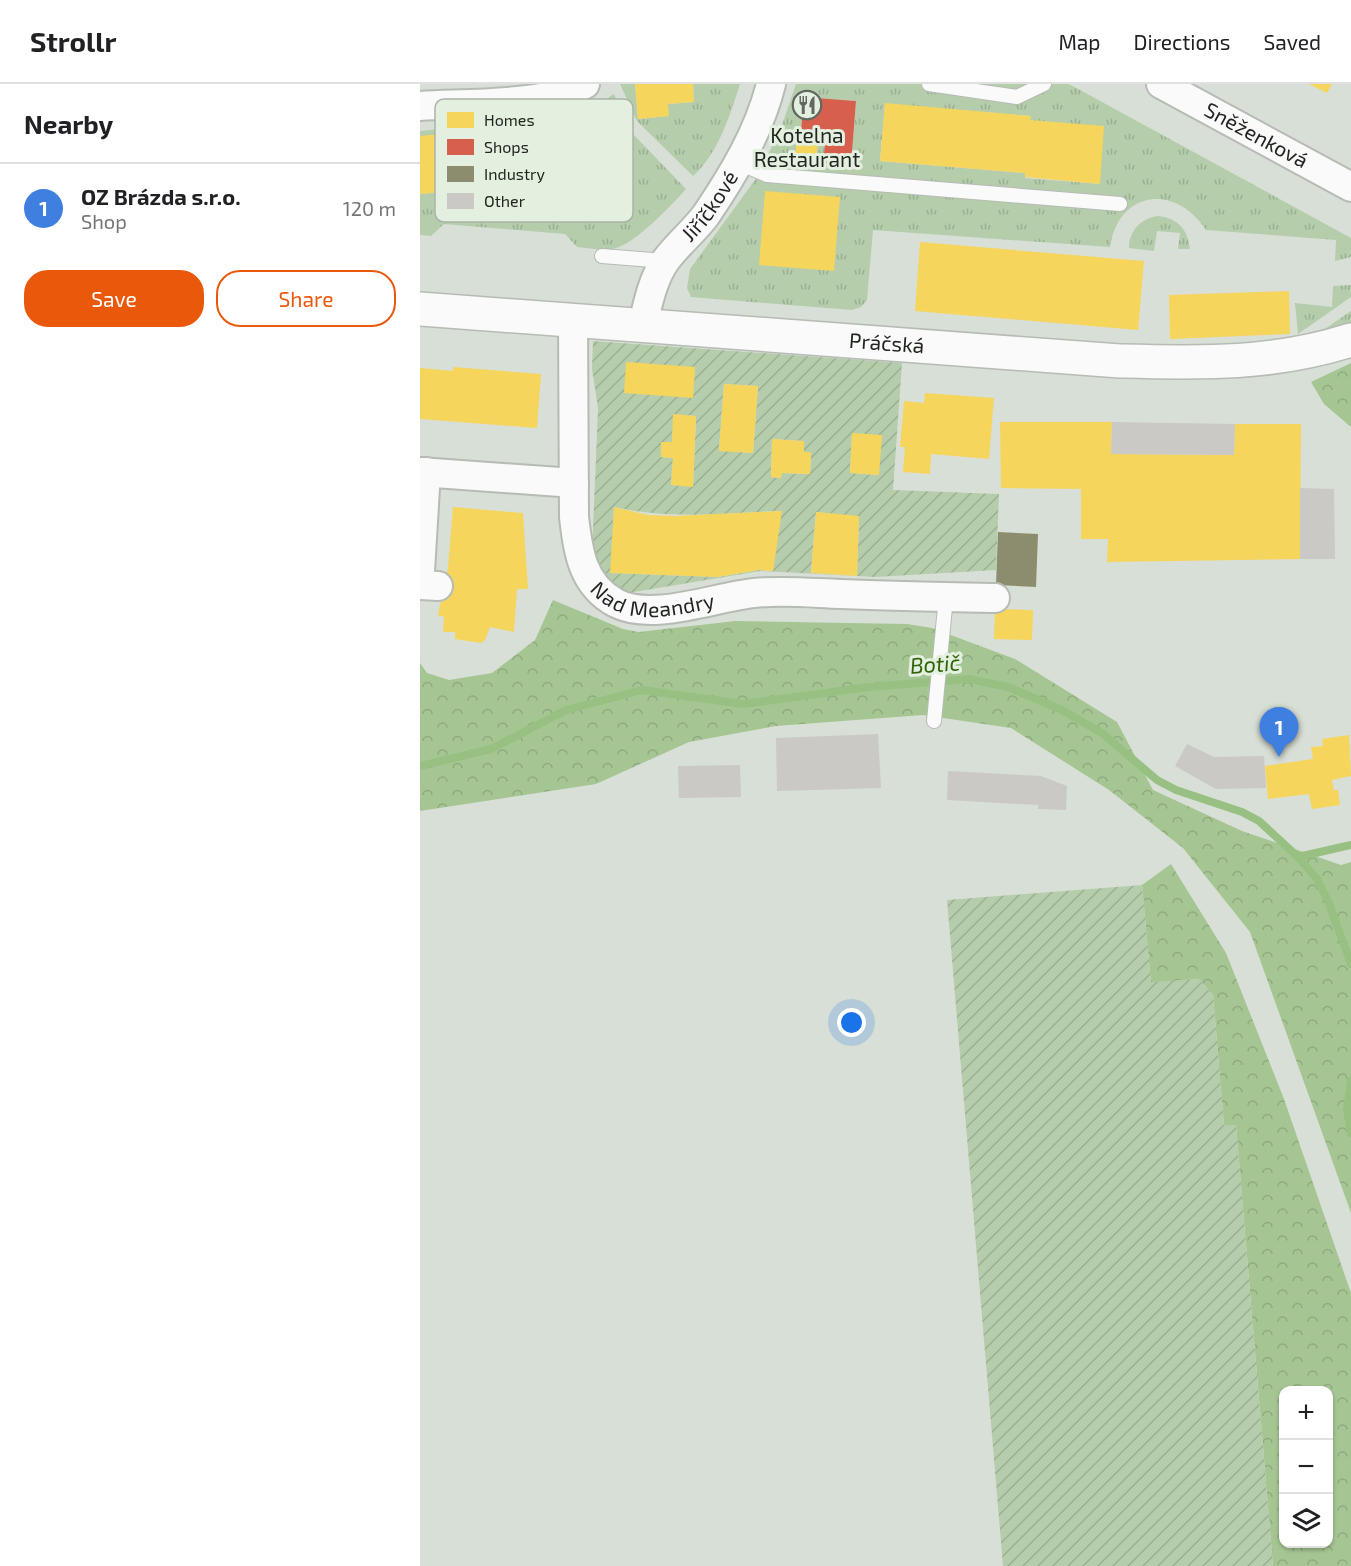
<!DOCTYPE html>
<meta charset="utf-8">
<style>
body{margin:0;font-family:"Exo 2",sans-serif;background:#f2f2f2;color:#202124}
.controls{position:absolute;right:18px;bottom:18px;display:grid;overflow:hidden;border-radius:12px;box-shadow:0 2px 4px #0004}
.controls button{width:54px;height:54px;display:grid;place-items:center;padding:0;border:0;border-bottom:2px solid #e0e0e0;background:#fff;color:#202124;font:30px sans-serif}
.you{position:absolute;left:432px;top:939px;width:21px;height:21px;margin:-15px;border:4px solid #fff;border-radius:50%;background:#1a73e8;box-shadow:0 0 0 9px #1a73e833}
.badge{display:grid;place-items:center;width:39px;height:39px;border-radius:50%;background:#ea580c;color:#fff;font-size:20px;font-weight:700}
.pin{position:absolute;translate:-50% -50px;filter:drop-shadow(0 2px 3px #0008)}
.pin::after{content:'';position:absolute;top:32px;width:21px;height:18px;background:inherit;clip-path:polygon(0 0,100% 0,50% 100%)}
.list{margin:0;padding:0;list-style:none}
h2{display:flex;justify-content:space-between;align-items:center;height:78px;margin:0;padding:0 24px;font-size:26px}
h2 small{font-size:20px;font-weight:400;color:#757577}
.list li{display:grid;grid-template-columns:39px 1fr auto;gap:18px;align-items:center;box-sizing:border-box;height:90px;padding:0 24px;border-top:2px solid #e0e0e0}
.list b{display:block;font-size:22px;white-space:nowrap}
.list p{margin:0;font-size:20px;white-space:nowrap;color:#757577}
.list em{font-size:20px;font-style:normal;color:#757577}
.actions{display:flex;gap:12px;padding:18px 24px}
.actions a{flex:1;padding:14px 0;border:2px solid #ea580c;border-radius:24px;text-align:center;font-size:21px;color:#ea580c}
.actions .main{background:#ea580c;color:#fff}
.icon{flex:none;width:33px;height:33px;fill:none;stroke:currentColor;stroke-width:2;stroke-linecap:round;stroke-linejoin:round}
.map{position:relative;flex:none;width:931px;height:1482px;overflow:hidden}
header{display:flex;align-items:center;gap:36px;box-sizing:border-box;height:84px;padding:0 30px;background:#fff;border-bottom:2px solid #e0e0e0}
header strong{font-size:28px}
nav{display:flex;gap:33px;margin-inline-start:auto;font-size:21px}
main{display:flex}
aside{flex:1;background:#fff}
.map>svg:first-child{display:block}
.grass{fill:url(#grass-tufts);fill-rule:evenodd}
.forest{fill:url(#forest-crowns);fill-rule:evenodd}
.garden{fill:url(#garden-furrows);fill-rule:evenodd}
.homes{fill:#f6d55c}
.shops{fill:#d6604d}
.industry{fill:#8c8c6e}
.lines{fill:none;stroke-linecap:round;stroke-linejoin:round}
.stream{stroke:#98c082;stroke-width:8}
.building{fill:#cac9c5}
.service-casing{stroke:#b6bbb4;stroke-width:16}
.minor-casing{stroke:#b6bbb4;stroke-width:32}
.tertiary-casing{stroke:#b6bbb4;stroke-width:36}
.service{stroke:#f9faf9;stroke-width:14}
.minor{stroke:#f9faf9;stroke-width:28}
.tertiary{stroke:#f9faf9;stroke-width:33}
.labels{text-anchor:middle;stroke-width:6;stroke-linejoin:round;paint-order:stroke}
.street-label{font-size:21px;fill:#222620;stroke:#e4f0df}
.poi-label{font-size:21px;fill:#222620;stroke:#e4f0df}
.water-label{font-size:22px;font-style:italic;fill:#326409;stroke:#e4f0df}
.key{fill:#e4f0df;stroke:#aab3a6;stroke-width:1.5}
.key-label{font-size:16px;fill:#222620}
</style>
<header>
<strong>Strollr</strong>
<nav><a>Map</a><a>Directions</a><a>Saved</a></nav>
</header>
<main>
<aside>
<h2>Nearby<small></small></h2>
<ul class="list">
<li><span class="badge" style="background:#3f7fe0">1</span><div><b>OZ Brázda s.r.o.</b><p>Shop</p></div><em>120 m</em></li>
</ul>
<div class="actions"><a class="main">Save</a><a>Share</a></div>
</aside>
<div class="map">
<svg width="931" height="1482" viewBox="0 0 931 1482">
<defs>
<pattern id="grass-tufts" width="24" height="20" patternUnits="userSpaceOnUse" patternTransform="scale(1.5)"><rect width="24" height="20" fill="#b5cdab"/><path d="M3 7l-1-3M5 7V3M7 7l1-3M15 17l-1-3M17 17v-4M19 17l1-3" fill="none" stroke="#9bb093"/></pattern>
<pattern id="forest-crowns" width="20" height="18" patternUnits="userSpaceOnUse" patternTransform="scale(1.5)"><rect width="20" height="18" fill="#a5c693"/><path d="M2 6a3 3 0 1 1 6 0M12 15a3 3 0 1 1 6 0" fill="none" stroke="#8eaa7e"/></pattern>
<pattern id="garden-furrows" width="10" height="10" patternUnits="userSpaceOnUse" patternTransform="scale(1.5)"><rect width="10" height="10" fill="#b5cdab"/><path d="M-1 1l2-2M0 10L10 0M9 11l2-2" fill="none" stroke="#9bb093"/></pattern>
</defs>
<rect width="100%" height="100%" fill="#d8dfd6"/>
<g class="grass">
<path d="M200,0h15l3,35 30,-3v-12l26,-2 -1,-18h47c-10,31 -22,70 -47,92l-56,-55z"/>
<path d="M376,0h273l282,154v19l-16,4 1,-21 -130,-10c-30,-46 -87,-41 -96,17l-237,-17 -6,70 -6,7 -9,3 -161,-13 -4,-9 3,-19 65,-89 25,-49zM384,13l52,4 -5,64 -28,-2 3,-31 -25,-3zM465,20l146,12 -1,4 70,64 -75,-6v-5l-145,-12zM377,51l21,2 -2,29 -21,-2z"/>
<path d="M194,10l12,30 -38,2 -2,-14z"/>
<path d="M154,32l4,33 -12,1 -1,-5 -62,6 -2,-22 -24,2 -1,5 -23,2v-4l-33,3v-6z"/>
<path d="M212,49l54,56c-14,16 -48,51 -67,58 -13,5 -29,1 -42,0l-12,-13 -121,-10 -13,12 -11,-1v-41l37,-3 1,5 24,-3v-5l24,-2v-5l13,-1 50,23 1,5 49,-5 -2,-26 12,-2 -3,-30 -37,3v-12z"/>
<path d="M738,132c20,2 30,14 32,33h-12l2,-16 -23,-2 -3,20 -25,-3c0,-17 12,-30 29,-32z"/>
<path d="M931,201v12l-53,37 -3,-31 37,4 1,-21z"/>
<path d="M931,227v15l-38,11z"/>
</g>
<g class="forest">
<path d="M931,279v64l-27,-23 -13,-22z"/>
<path d="M133,516l70,29 16,3 96,-11 172,3 25,4 83,31 102,63 36,68 89,41 99,34 10,-3v351l-101,-281 -67,-84 -74,-58 -98,-62 -88,-13 -147,11 -87,16 -93,42 -176,27v-148l7,10 22,7 43,-7 43,-33z"/>
<path d="M751,780l55,89 58,146 67,194v273h-78l-37,-441h-12l-11,-130 -14,-16 -48,4 -9,-98zM864,1306h44v154h-44z"/>
</g>
<g class="garden">
<path d="M173,257l309,22 -9,127 106,4 -3,76 -121,7 -115,-6 -132,22 -31,-13 -5,-26 6,-146 -6,-39zM304,300l34,2 -5,67 -34,-3zM254,331l22,1 -3,70 -22,-1 2,-27 -12,-1v-15h11zM432,350l27,41 -29,-2zM352,355l32,2v11l7,1 -1,21 -28,-1 -1,5 -10,-1zM194,423c59,13 107,6 167,4l-8,60 -14,-1 -41,7 -107,-4zM396,428l43,5 -2,59 -46,-3z"/>
<path d="M722,801l9,97 48,-3 14,16 11,130h12l37,441h-270l-56,-666z"/>
</g>
<g class="homes">
<path d="M215,0h58l1,18 -26,2 1,12 -31,3z"/>
<path d="M889,0h23l-5,9z"/>
<path d="M465,19l146,13 -1,4 74,6 -4,58 -75,-7v-4l-145,-12z"/>
<path d="M81,45l2,21 62,-5v5l61,-5 3,30 -13,1 3,27 -50,4v-4l-49,4 -2,-27 -12,1v5l-24,2 1,5 -26,3v-5l-37,3v-58l33,-3v5l23,-2v-5z"/>
<path d="M377,51l21,2 -2,29 -21,-2z"/>
<path d="M345,107l75,6 -6,74 -75,-6z"/>
<path d="M500,158l224,19 -6,69 -223,-19z"/>
<path d="M869,207l1,43 -120,5 -1,-44z"/>
<path d="M206,278l69,5 -2,31 -69,-5z"/>
<path d="M33,283l88,7 -4,54 -117,-9v-51l33,3z"/>
<path d="M304,300l34,2 -5,67 -34,-2z"/>
<path d="M505,309l69,5 -5,61 -58,-5 -1,20 -27,-2 2,-25h-5l4,-46 20,2z"/>
<path d="M253,330l23,2 -3,71 -22,-2 2,-27 -12,-1v-15h11z"/>
<path d="M580,338h112l-1,32 123,1 1,-31h66l-1,135 -193,3 1,-23h-27v-50l-80,-1z"/>
<path d="M432,349l30,2 -3,40 -29,-2z"/>
<path d="M352,355l32,2v11h7l-1,22 -28,-1 -1,5 -10,-1z"/>
<path d="M33,423l70,6 5,76h-11l-3,43 -24,-5 -5,13 -4,3 -26,-4v-7h-12l1,-15 -6,-2 10,-47z"/>
<path d="M194,423l34,8 26,1 108,-5 -9,60 -14,-1 -41,7 -108,-4z"/>
<path d="M396,428l43,4 -2,60 -46,-3z"/>
<path d="M575,525l38,1 -1,30 -38,-1z"/>
<path d="M929,651l2,41 -19,4 2,10h4l2,15 -28,4 -3,-15 -41,5 -3,-33 48,-7 -2,-12 12,-1 -1,-7z"/>
</g>
<path class="shops" d="M384,13l52,4 -5,64 -28,-1 3,-32 -25,-2z"/>
<path class="industry" d="M578,448l40,2 -2,53 -40,-2z"/>
<g class="lines">
<g class="stream">
<path d="M0,682l71,-17 75,-39 76,-20 101,14 126,-17 100,-8 39,8 54,23 40,23 55,47 19,10 66,22 17,9 39,36 19,22 11,22 23,63"/>
<path d="M878,773l53,-12"/>
<path d="M931,997l-4,28 4,24"/>
</g>
</g>
<g class="building">
<path d="M692,338l123,2 -1,31 -123,-1z"/>
<path d="M880,404l34,1 1,70h-35z"/>
<path d="M458,650l3,54 -104,3 -1,-53z"/>
<path d="M767,660l27,13 50,-1 2,32 -50,1 -41,-23z"/>
<path d="M320,681l1,32 -62,1 -1,-32z"/>
<path d="M528,687l93,5 26,10 -1,24 -28,-1v-4l-91,-5z"/>
</g>
<g class="lines">
<g class="service-casing">
<g id="service">
<path d="M509,0l88,13 27,-13"/>
<path d="M319,79l28,12 353,29"/>
<path d="M182,172l63,5"/>
<path d="M514,637l12,-124"/>
</g>
</g>
<g class="minor-casing">
<g id="minor">
<path id="s1" d="M741,0l190,103"/>
<path d="M0,22c45,-3 128,0 165,-22"/>
<path id="s2" d="M153,236l1,197c4,34 8,68 42,86 36,19 99,-6 138,-10 29,-3 58,0 87,1 51,2 103,3 154,4"/>
<path id="s3" d="M223,240c5,-21 10,-46 23,-64 12,-16 28,-29 40,-45 27,-40 53,-83 65,-131"/>
<path d="M0,388l154,11"/>
<path d="M0,487l6,-99"/>
<path d="M0,501l18,1"/>
</g>
</g>
<g class="tertiary-casing">
<g id="tertiary">
<path id="s4" d="M0,225l700,52c82,2 152,4 231,-21"/>
</g>
</g>
<use href="#service" class="service"/>
<use href="#minor" class="minor"/>
<use href="#tertiary" class="tertiary"/>
</g>
<defs>
<g id="restaurant-ring" transform="scale(1.5)"><circle r="9.5" fill="#e4f0df" stroke="#626760" stroke-width="1.5"/><path d="M-5-6h1v4h1v-4h1v4h1v-4h1v5L-1.5 .5V6h-2V.5L-5-1ZM5-6V6H3V1.5H1.5Q1.5-4 5-6Z" fill="#626760"/></g>
</defs>
<g fill-rule="evenodd">
<use href="#restaurant-ring" x="387" y="21"/>
</g>
<g class="labels">
<g class="street-label">
<text dy="7" stroke="none"><textPath href="#s1" startOffset="108">Sněženková</textPath></text>
<text dy="7" stroke="none"><textPath href="#s3" startOffset="138">Jiříčkové</textPath></text>
<text dy="7" stroke="none"><textPath href="#s4" startOffset="468">Práčská</textPath></text>
<text dy="7" stroke="none"><textPath href="#s2" startOffset="333">Nad Meandry</textPath></text>
</g>
<g class="poi-label">
<text x="387" y="59">Kotelna<tspan x="387" dy="24">Restaurant</tspan></text>
</g>
<g class="water-label">
<text transform="translate(515 580) rotate(-4)" y="8">Botič</text>
</g>
</g>
<rect x="15" y="15" width="198" height="123" rx="9" class="key"/>
<rect x="27" y="28" width="27" height="16" fill="#f6d55c"/>
<rect x="27" y="55" width="27" height="16" fill="#d6604d"/>
<rect x="27" y="82" width="27" height="16" fill="#8c8c6e"/>
<rect x="27" y="109" width="27" height="16" fill="#cac9c5"/>
<g class="key-label">
<text x="64" y="42">Homes</text>
<text x="64" y="69">Shops</text>
<text x="64" y="96">Industry</text>
<text x="64" y="123">Other</text>
</g>
</svg>
<div class="controls">
<button>+</button>
<button>−</button>
<button><svg class="icon" aria-label="layers" viewBox="0 0 24 24"><path d="M12 4l9 5-9 5-9-5zM3 14l9 5 9-5"/></svg></button>
</div>
<div class="you"></div>
<div class="pin badge" style="left:859px;top:673px;background:#3f7fe0">1</div>
</div>
</main>
